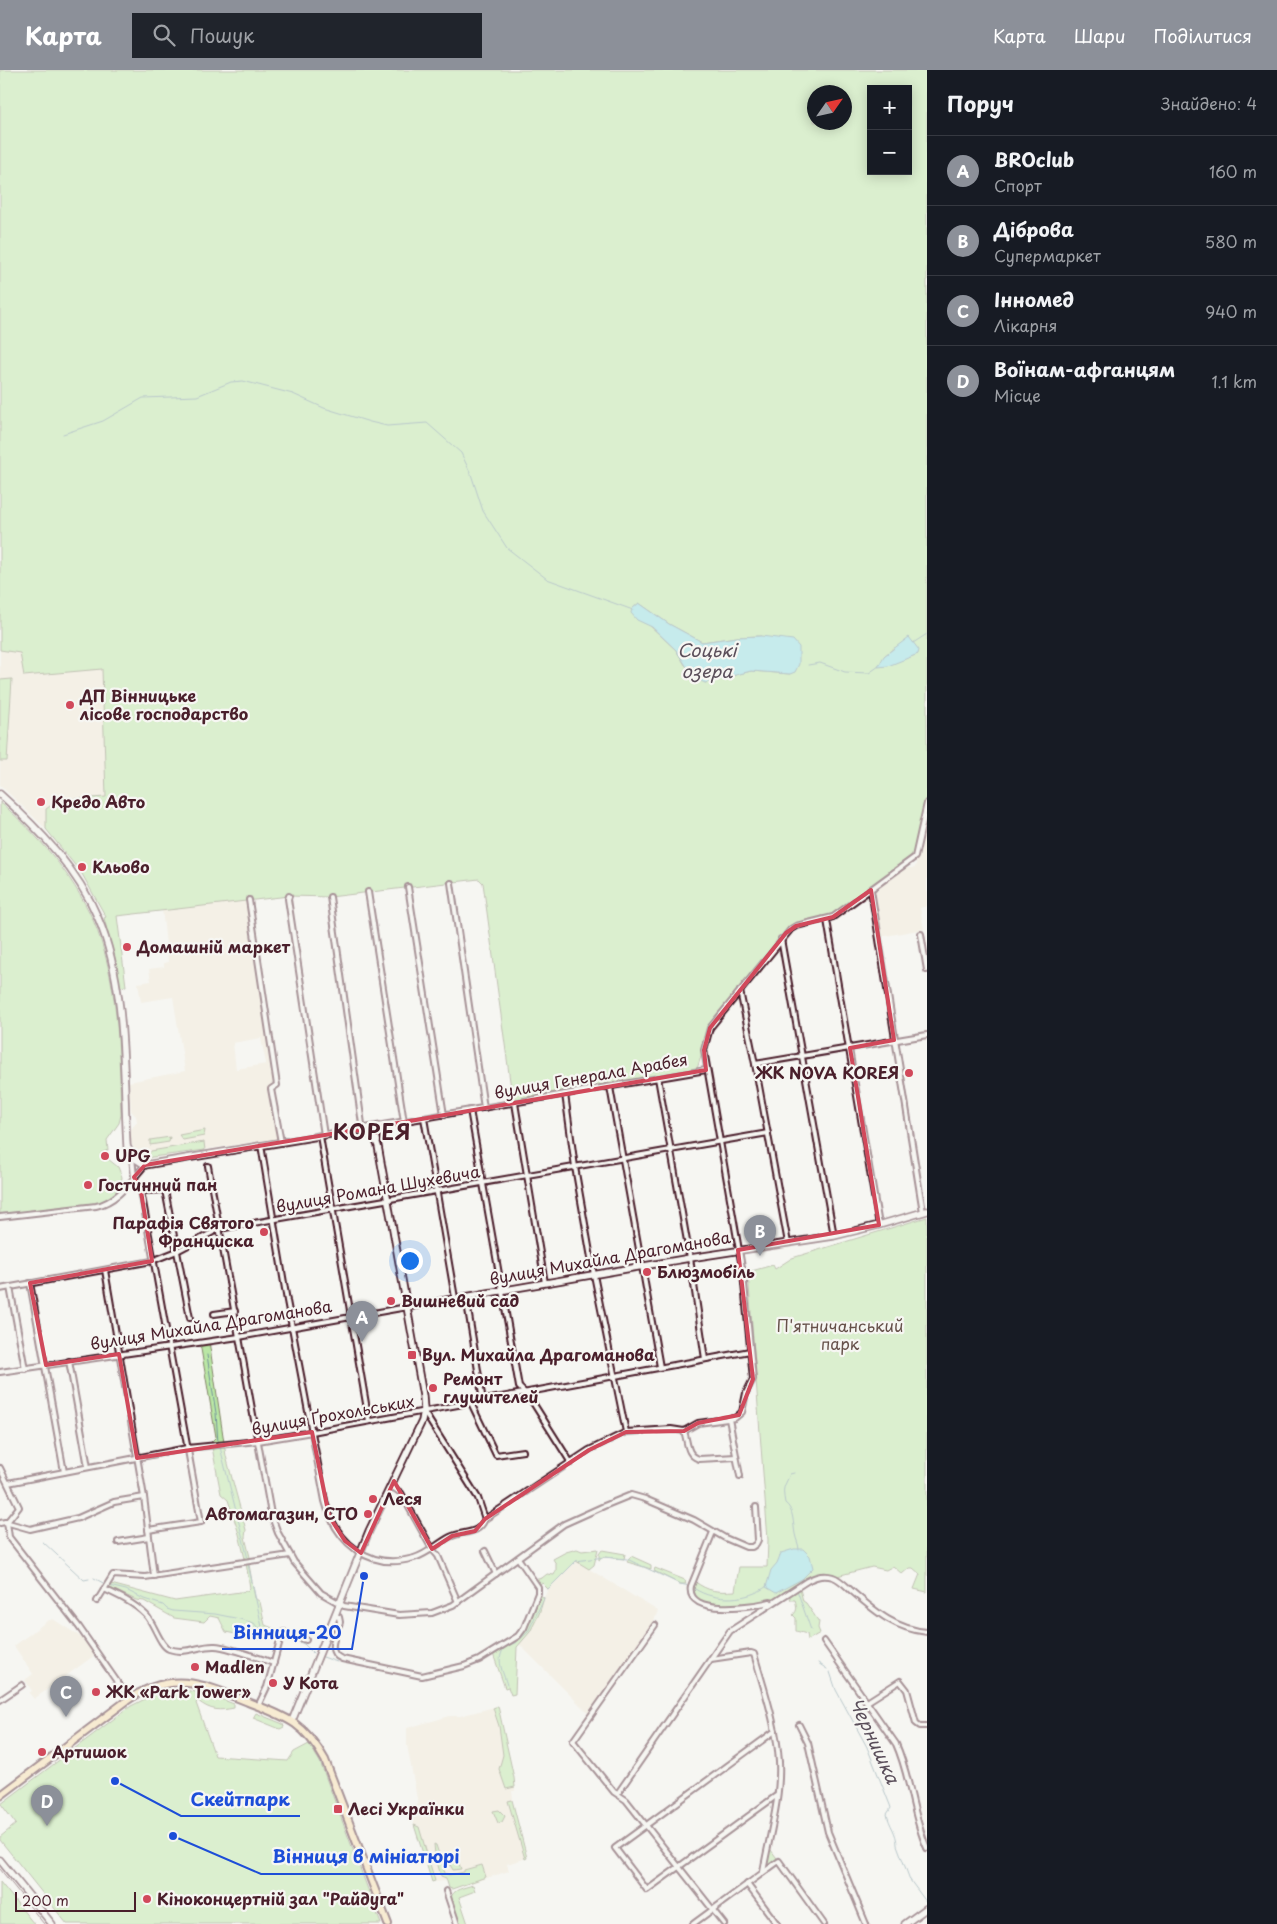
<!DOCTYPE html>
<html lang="uk">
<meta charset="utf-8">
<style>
body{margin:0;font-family:"Playpen Sans",sans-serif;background:#20242c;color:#f1f3f6}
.controls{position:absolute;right:15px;top:15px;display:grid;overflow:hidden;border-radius:0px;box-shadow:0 2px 12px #0003}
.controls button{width:45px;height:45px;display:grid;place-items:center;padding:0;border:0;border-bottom:1px solid #363941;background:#171b24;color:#f1f3f6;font:25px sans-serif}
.compass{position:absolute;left:807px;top:15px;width:45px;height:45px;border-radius:50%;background:#171b24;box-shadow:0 2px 12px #0003;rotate:56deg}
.scale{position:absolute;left:15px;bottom:12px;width:121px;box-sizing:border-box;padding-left:5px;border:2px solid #4a1f2b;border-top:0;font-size:14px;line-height:18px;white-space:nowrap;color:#4a1f2b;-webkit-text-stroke:4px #f6f6f2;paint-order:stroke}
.you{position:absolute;left:409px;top:1190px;width:18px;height:18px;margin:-12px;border:4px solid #fff;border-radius:50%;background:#1a73e8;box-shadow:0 0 0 8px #1a73e833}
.badge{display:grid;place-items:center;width:32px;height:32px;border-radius:50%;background:#8c9099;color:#fff;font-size:16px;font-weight:700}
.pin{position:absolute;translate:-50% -41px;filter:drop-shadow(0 1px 2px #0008)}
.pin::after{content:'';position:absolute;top:26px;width:18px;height:15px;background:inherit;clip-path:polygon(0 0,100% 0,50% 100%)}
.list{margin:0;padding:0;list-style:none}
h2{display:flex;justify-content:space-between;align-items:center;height:65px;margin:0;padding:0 20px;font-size:21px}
h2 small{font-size:16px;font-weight:400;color:#9ea1a6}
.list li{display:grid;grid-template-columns:32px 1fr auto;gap:15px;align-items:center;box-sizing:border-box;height:70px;padding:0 20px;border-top:1px solid #363941}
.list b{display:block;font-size:19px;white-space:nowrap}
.list p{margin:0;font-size:16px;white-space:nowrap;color:#9ea1a6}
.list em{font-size:16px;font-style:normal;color:#9ea1a6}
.icon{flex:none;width:28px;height:28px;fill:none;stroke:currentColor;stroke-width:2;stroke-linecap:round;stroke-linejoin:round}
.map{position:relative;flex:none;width:927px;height:1854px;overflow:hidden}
header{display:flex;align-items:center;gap:30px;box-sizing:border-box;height:70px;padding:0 25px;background:#8c9099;color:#fff}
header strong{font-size:24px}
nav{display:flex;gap:28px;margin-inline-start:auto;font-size:18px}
.search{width:350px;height:45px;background:#20242c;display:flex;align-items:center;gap:12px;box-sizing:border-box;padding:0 18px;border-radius:0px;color:#9ea1a6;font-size:19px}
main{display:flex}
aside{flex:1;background:#171b24}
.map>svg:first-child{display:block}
.built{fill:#f1e9d8;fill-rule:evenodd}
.green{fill:#bae7a5;stroke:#828368;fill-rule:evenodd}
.water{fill:#8cdde5;stroke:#72919b}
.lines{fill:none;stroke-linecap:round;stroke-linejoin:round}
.stream{stroke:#72919b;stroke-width:1}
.street-casing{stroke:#4a1f2b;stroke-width:8}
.secondary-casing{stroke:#4a1f2b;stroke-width:9}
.primary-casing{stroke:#4a1f2b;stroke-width:10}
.street{stroke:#f6f6f2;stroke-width:4}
.secondary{stroke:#f6f6f2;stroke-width:5.5}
.primary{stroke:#f9deab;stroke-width:6}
.tram{stroke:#4a1f2b;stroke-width:1}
.marked{fill:none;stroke:#d1495b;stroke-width:4;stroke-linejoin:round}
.poi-dot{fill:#d1495b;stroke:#f6f6f2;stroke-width:2}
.labels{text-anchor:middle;stroke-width:4.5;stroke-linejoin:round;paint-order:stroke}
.poi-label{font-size:16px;font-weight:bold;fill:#4a1f2b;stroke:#f6f6f2;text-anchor:start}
.street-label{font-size:16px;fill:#4a1f2b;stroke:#f6f6f2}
.park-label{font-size:16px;fill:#66514a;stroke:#f6f6f2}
.water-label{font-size:18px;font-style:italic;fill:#5a4e5a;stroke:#f6f6f2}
.district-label{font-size:21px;font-weight:bold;letter-spacing:1px;fill:#4a1f2b;stroke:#f6f6f2}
.leader{fill:none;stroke:#1d4ed8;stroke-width:2}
.callout-dot{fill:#1d4ed8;stroke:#f6f6f2;stroke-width:2}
.callout-label{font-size:18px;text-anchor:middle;font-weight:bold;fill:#1d4ed8;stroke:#f6f6f2;stroke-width:4.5;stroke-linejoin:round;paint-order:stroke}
</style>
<header>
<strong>Карта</strong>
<div class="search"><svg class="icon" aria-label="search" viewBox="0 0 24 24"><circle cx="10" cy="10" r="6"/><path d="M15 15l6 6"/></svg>Пошук</div>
<nav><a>Карта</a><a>Шари</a><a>Поділитися</a></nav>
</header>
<main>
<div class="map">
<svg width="927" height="1854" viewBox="0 0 927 1854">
<rect width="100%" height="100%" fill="#f6f6f2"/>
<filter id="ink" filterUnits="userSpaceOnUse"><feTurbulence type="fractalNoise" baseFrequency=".02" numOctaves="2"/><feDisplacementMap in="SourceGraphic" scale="10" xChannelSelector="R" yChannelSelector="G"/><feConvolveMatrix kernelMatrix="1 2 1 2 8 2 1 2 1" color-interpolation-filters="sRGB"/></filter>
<g filter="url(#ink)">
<g class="built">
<path d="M0,580l20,2 4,24 78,-8 4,129 -47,3 -13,9v20l-46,-44v-24h7l5,-81h-12z"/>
<path d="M927,740v96l-7,2 4,21 -44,8 -6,-46 2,-3 28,-20h11z"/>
<path d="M249,830l-2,4 5,35 25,145 -6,5 9,49 -135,21 -8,-6 -6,-9v-15l6,-7 -1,-6 -5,-5 -2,-29 56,-11 -12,-74 -32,5 -3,-19 13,-2 -2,-12 15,-2v-4l4,-1 -6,-53zM261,968l5,26 -30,5 -3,-26z"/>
<path d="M576,1491l82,50 -6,14 -63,89 -72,-72 11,-10 20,-43z"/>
<path d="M53,1549l31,20 11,16 -61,44 -5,-6 3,-2 -7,-11 8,-6 -19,-28 33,-25z"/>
<path d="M498,1636l16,72 1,13h-3l1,8 -1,2 15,57 -20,6 2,7 -57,18 -3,-1 -2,-7 -15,1 -24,-76 10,-2 -11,-59v-17l43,-12h10z"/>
</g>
<g class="green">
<path d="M0,0h927v734l-12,53 -80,58 -14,1v4l-30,9 -81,99 -14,44 -183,31 -30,-220 -4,-4 -149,18 -41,-1 -172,20 9,70 -6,1 -3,-19 -13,-50 2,-1 -24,-43 -36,-45v-20l13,-9 47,-3 -4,-128 -78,7 -4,-23 -20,-3zM871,19h37v82h-37zM814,22h30v30h-30zM639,533l30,21 33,18 35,-5 24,-1 29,38 -39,-3 -46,12 -20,-18 -9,-15 -44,-41zM894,578l24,6 -8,3 -26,-1z"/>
<path d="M12,609l-5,82h-7v-81z"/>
<path d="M0,732c38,33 72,72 93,118 26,60 26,131 28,195l-2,8 -12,17 1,10 -7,3 2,8 5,-2 10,8 4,10 -1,6 -10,17 -11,5 -100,12z"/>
<path d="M205,1060l-1,6 -21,4 -4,-5z"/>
<path d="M170,1067l-1,5 -19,3v-5z"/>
<path d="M204,1072l1,8 -60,8 6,-7z"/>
<path d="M927,1147v375l-13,-3 6,-15 -7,-6h-4l-7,6 -9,-8 -7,4 -14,-3 -39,10 -11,-1 -23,9 4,16 3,2 13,19 -1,6 2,5 -12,7 -1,-6 -11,-3v-13l-3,-3c5,-5 4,-8 2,-15h-4l-3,-8 -14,10 -57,5 -22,-8 -4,-13 3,-5c15,11 23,11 41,10l4,-24h28l1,-27 -20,-268 25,-7 2,4 17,-11z"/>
<path d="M209,1271l17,115 20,74 -1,7 5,20 -2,2 7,39 5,4 5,23 15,6 -3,3 -10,-2 -4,8 -37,-8 -7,-14 -9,-2 -6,6 -30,-4 -30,-17 -8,-1 -28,-13 3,-3 64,17 72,-10 3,-3 -4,-25 -7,-29 -11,-34 -7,-6 -10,-52 5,-5 -16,-94z"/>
<path d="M577,1479l5,2 16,-2 -4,16 -5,4 -13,-8 -28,28 -6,-6 -4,2 -4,-5 8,-2 5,-4 7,1 2,-4v-7l-3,-5 13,-7z"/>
<path d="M602,1480l23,4 -1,5 -20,-2 -5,3v-6z"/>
<path d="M631,1486l20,9v4l-24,-7z"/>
<path d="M655,1498l30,12 1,4h-6l-26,-13z"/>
<path d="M538,1523l6,5 -5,16 -9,18 -13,15 -2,47 -4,1 -3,-8 -3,1 -13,-37 26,-15 6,-8z"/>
<path d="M175,1619l30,4 29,11v4c-15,3 -23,3 -36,-7l-2,2 19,53 73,5 6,-9 15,-8 11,18 61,162h-314l-67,-84v-3l16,-13 -15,-20 130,-98 28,-14z"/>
<path d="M498,1636l16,72 1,9 -9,2 -7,-20 4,-14 -4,-29 -6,-18z"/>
<path d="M256,1643l27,11 1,3 -4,2 -27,-11z"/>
<path d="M512,1730l15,58 -2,1 -17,-58z"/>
<path d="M499,1740l6,6 -3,6 -4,1 -5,-12z"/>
<path d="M414,1755l5,2 16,54 -3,1z"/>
<path d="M434,1774l2,1 9,28 4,2 15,-3v-2l18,-5 4,12 -34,12 -3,-1 -3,-10 -5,-2 -6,-21z"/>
<path d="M768,1776l11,15 -16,11z"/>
<path d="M457,1788l4,11 -8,1 -5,-9z"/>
<path d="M0,1812l34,42h-34z"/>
<path d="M473,1815l2,6 -16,6 9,27h-9l-8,-26c2,-9 13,-10 22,-13z"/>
</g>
<g class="water">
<path d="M639,533l30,21 33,18 35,-5 24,-1 32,4 6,7v17l-4,8 -5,2 -39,-3 -46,12 -11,-5 -18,-28 -24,-23 -15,-7 -6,-7 1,-4z"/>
<path d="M909,567l10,13 -1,4 -30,12 -10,1 6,-11z"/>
<path d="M794,1479h9l7,7 3,12 -11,11 -26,14 -10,-6 5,-17 6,-7 4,-10z"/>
</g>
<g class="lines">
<g class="stream">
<path d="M63,364l40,-13 40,-23 54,-2 34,-14 12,-1 50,13 31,14 46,14 17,4 40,-3 34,30 10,21 12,37 24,37 40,31 86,31"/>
<path d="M913,573l14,-9"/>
<path d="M808,595l12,-2 25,9 24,1 10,-7"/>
<path d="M207,1285l9,58 2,30"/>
<path d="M220,1377l28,112"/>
<path d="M794,1403l-4,1c-6,14 -8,12 -5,29 9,6 8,21 10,31 1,6 4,10 4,16"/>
<path d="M43,1472l41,38 5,-1"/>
<path d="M248,1494l14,63"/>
<path d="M94,1508l11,6"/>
<path d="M109,1515l4,2 13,3 18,9 19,6 4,4 6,2 42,3 25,5 14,4 3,4 22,6"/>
<path d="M548,1519l28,-28 28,-4 23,2 53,25 10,2"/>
<path d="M695,1519c20,13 53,12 72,-3"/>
<path d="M797,1520l14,40"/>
<path d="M283,1565l21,9 9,9"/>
<path d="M323,1587l14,5"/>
<path d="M818,1593l9,6"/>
<path d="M830,1602l6,18 31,57 23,58 1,3 -4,6c2,11 10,19 10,31l13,35 17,23"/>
<path d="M507,1615c-4,-14 -12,-25 -2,-38l12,-5 11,-10 16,-34"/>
</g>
<g class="street-casing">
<g id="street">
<path d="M451,813l33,225"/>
<path d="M408,817l36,228"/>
<path d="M871,820l52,322"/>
<path d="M368,822l36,230"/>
<path d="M289,826l-1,3 36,236"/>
<path d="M330,827l32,227 -3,5"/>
<path d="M249,830l28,185 -6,4 10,53"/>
<path d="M827,850l52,305"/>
<path d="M921,864l6,36"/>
<path d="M781,869l53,297"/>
<path d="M740,921l15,73 33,179"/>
<path d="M755,994l172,-29"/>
<path d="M658,1008l32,180 15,101"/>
<path d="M610,1017l50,280"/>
<path d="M565,1024l10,73 19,108 32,157"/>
<path d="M515,1033l30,180"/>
<path d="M470,1040l49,277 11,11 41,65"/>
<path d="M424,1048l31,180"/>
<path d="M375,1057l3,14"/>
<path d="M359,1059l347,-59"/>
<path d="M320,1066l49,285"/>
<path d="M261,1075l26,156 38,200c11,42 44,70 89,57 14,-4 24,-15 36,-21 14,-7 28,-1 35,-18l104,-69 37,-18 45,-3 13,2 14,-8 37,-5 7,-6 4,-19 7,-14 -10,-106 -39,-223 6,-22 81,-99 5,-3 37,-9 82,-60 12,-54"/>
<path d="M132,1087l2,20 7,14 60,331 -53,8"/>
<path d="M208,1096l63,348 7,19 16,29 27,31 23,13 55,9 33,-2 21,-8 111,-81 40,-18 27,-11 14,4 49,21 31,18 21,9h6l4,-3 2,-4 -2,-33"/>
<path d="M141,1121l24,-1 25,128"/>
<path d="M0,1147l96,-11c21,-4 35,-25 49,-41"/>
<path d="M105,1200l39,227 10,79"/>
<path d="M30,1213l34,189"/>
<path d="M10,1217l15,82"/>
<path d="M0,1219l152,-28 25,-10 42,-22 549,-96"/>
<path d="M466,1227l17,104"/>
<path d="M214,1244l21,-3"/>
<path d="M69,1291l19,106"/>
<path d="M0,1302l239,-35 168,-30"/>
<path d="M471,1333l25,52 27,-4"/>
<path d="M424,1342l54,86 7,21"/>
<path d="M729,1349l11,57"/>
<path d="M684,1361c4,11 2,24 15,28l37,-2"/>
<path d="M0,1398l19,39 -12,15 2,15 70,90 50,72"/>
<path d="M8,1413l179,-35 71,-7 54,-9 438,-81"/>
<path d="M391,1416l10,7 31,56 6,7 20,46"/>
<path d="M0,1453l5,-1 25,7 48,-11 36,-16 30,-5"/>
<path d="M713,1462l-22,54c-6,31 64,20 79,16"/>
<path d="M118,1472l31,-5"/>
<path d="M485,1481l11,23"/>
<path d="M104,1519c15,7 30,14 42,26 8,8 14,31 23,34 17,6 31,-4 46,-3 15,1 43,12 59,17"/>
<path d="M97,1531l16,-26 32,2 145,-22"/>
<path d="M335,1546l4,1 1,5c-4,13 -15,30 2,37l80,17 42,-10 15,-6 39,-24 6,-8 14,-35v-6l-20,-29"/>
<path d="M655,1555l-82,116 41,51 12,8 98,124"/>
<path d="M824,1571l72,103c15,33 16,71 31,104"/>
<path d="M711,1589l40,-6 3,1c10,35 23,72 25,108 2,36 -10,75 -16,110"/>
<path d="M0,1630l22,-15"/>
<path d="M867,1632l33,-21 7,9 9,33 4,3h7"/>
<path d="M258,1636l9,-19 15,-54 2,-1 22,8"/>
<path d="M799,1655l9,18 20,89 38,92"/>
<path d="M775,1661l-160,117 32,42 129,-94"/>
<path d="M618,1723l112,-162 77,-50c7,-4 17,-7 26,-4 7,2 15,11 21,16 23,20 42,36 73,39"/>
<path d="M747,1814l30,40"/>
<path d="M446,1821l11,33"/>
<path d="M693,1854l86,-63 45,63"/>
</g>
</g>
<g class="secondary-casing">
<g id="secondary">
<path d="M0,724c39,35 78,76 98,124 29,67 25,157 29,228l5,11 13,8 210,-35c12,1 19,4 23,16l45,250 1,14 -2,11 -53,110 -77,190"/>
<path d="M407,1237l283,-49 144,-22 45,-11 48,-14"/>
<path d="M0,1790l52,64"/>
<path d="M905,1854l22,-16"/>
</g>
</g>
<g class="primary-casing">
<path id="primary" d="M0,1726l125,-94c45,-32 76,-19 123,0 38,15 56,20 77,58l63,164"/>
</g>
<use href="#street" class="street"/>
<use href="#secondary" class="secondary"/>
<use href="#primary" class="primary"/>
<path class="tram" d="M0,1799l44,55"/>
</g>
</g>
<path d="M0 0H927V1854H0ZM871,820l23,150 -44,8 29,177 -141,25 15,129 -14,36 -41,8 -14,8 -58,1 -37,18 -104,69 -10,12 -23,5 -20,13 -38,-68 -33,72 -16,-12 -16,-25 -17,-84 -175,26 -18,-104 -73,11 -16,-82 122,-22 -11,-70 -7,-14 11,-12 210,-35 21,3 -1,-6 331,-57 -2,-20 6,-22 76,-95 10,-7 37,-9z" fill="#f6f6f2" fill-opacity=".55" fill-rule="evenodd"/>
<path class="marked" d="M871,820l23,150 -44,8 29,177 -141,25 15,129 -14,36 -41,8 -14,8 -58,1 -37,18 -104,69 -10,12 -23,5 -20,13 -38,-68 -33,72 -16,-12 -16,-25 -17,-84 -175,26 -18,-104 -73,11 -16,-82 122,-22 -11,-70 -7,-14 11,-12 210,-35 21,3 -1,-6 331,-57 -2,-20 6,-22 76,-95 10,-7 37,-9z"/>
<g class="poi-dot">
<circle cx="70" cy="635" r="5"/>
<circle cx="41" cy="732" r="5"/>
<circle cx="82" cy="797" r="5"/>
<circle cx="127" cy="877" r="5"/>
<circle cx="909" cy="1003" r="5"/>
<circle cx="105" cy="1086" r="5"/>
<circle cx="88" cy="1115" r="5"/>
<circle cx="264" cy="1162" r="5"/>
<circle cx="647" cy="1202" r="5"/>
<circle cx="391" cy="1231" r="5"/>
<rect x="407" y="1280" width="10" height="10" rx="2.5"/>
<circle cx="433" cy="1318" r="5"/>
<circle cx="373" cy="1429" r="5"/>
<circle cx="368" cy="1444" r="5"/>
<circle cx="195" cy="1597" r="5"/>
<circle cx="273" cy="1613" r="5"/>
<circle cx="96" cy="1622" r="5"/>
<circle cx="42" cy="1682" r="5"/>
<rect x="333" y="1734" width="10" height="10" rx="2.5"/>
<circle cx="147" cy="1829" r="5"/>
</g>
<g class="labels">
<g class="poi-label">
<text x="80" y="632">ДП Вінницьке<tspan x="80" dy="18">лісове господарство</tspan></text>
<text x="51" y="738">Кредо Авто</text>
<text x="92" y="803">Кльово</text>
<text x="137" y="883">Домашній маркет</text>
<text x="899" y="1009" text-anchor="end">ЖК NOVA KOREЯ</text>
<text x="115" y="1092">UPG</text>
<text x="98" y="1121">Гостинний пан</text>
<text x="254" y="1159" text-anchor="end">Парафія Святого<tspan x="254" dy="18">Франциска</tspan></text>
<text x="657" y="1208">Блюзмобіль</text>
<text x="401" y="1237">Вишневий сад</text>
<text x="422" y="1291">Вул. Михайла Драгоманова</text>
<text x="443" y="1315">Ремонт<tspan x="443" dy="18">глушителей</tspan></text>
<text x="383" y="1435">Леся</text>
<text x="358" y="1450" text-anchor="end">Автомагазин, СТО</text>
<text x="205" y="1603">Madlen</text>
<text x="283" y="1619">У Кота</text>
<text x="106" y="1628">ЖК «Park Tower»</text>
<text x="52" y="1688">Артишок</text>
<text x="348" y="1745">Лесі Українки</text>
<text x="157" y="1835">Кіноконцертній зал "Райдуга"</text>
</g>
<g class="street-label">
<text transform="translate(591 1006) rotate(-10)" y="6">вулиця Генерала Арабея</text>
<text transform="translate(378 1119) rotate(-10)" y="6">вулиця Романа Шухевича</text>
<text transform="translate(610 1188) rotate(-10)" y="6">вулиця Михайла Драгоманова</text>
<text transform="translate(211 1255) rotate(-9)" y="6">вулиця Михайла Драгоманова</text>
<text transform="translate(333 1345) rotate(-10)" y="6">вулиця Ґрохольських</text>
</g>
<g class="park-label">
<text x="840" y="1262">П'ятничанський<tspan x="840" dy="18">парк</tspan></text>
</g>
<g class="water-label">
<text x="707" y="587">Соцькі<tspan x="707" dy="21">озера</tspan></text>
<text transform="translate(874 1671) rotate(65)" y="6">Чернишка</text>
</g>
<g class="district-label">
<text x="372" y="1070">КОРЕЯ</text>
</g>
</g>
<path class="leader" d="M364 1506L352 1579H222M115 1711L181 1746H300M173 1766L261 1804H470"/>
<g class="callout-dot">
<circle cx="364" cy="1506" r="5"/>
<circle cx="115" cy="1711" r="5"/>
<circle cx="173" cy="1766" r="5"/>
</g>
<g class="callout-label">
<text x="287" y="1569">Вінниця-20</text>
<text x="240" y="1736">Скейтпарк</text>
<text x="366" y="1793">Вінниця в мініатюрі</text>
</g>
</svg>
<div class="controls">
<button>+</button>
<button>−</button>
</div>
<svg class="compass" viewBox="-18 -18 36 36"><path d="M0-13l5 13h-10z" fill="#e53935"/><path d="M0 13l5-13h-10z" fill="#9ea1a6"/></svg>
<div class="scale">200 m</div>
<div class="you"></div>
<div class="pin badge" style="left:362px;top:1272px">A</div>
<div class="pin badge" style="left:760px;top:1186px">B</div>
<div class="pin badge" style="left:66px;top:1647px">C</div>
<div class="pin badge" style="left:47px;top:1756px">D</div>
</div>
<aside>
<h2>Поруч<small>Знайдено: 4</small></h2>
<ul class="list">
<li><span class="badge">A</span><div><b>BROclub</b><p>Спорт</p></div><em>160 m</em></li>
<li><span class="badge">B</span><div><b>Діброва</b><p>Супермаркет</p></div><em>580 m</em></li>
<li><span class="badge">C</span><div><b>Інномед</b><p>Лікарня</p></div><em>940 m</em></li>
<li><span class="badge">D</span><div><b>Воїнам-афганцям</b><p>Місце</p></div><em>1.1 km</em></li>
</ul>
</aside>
</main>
